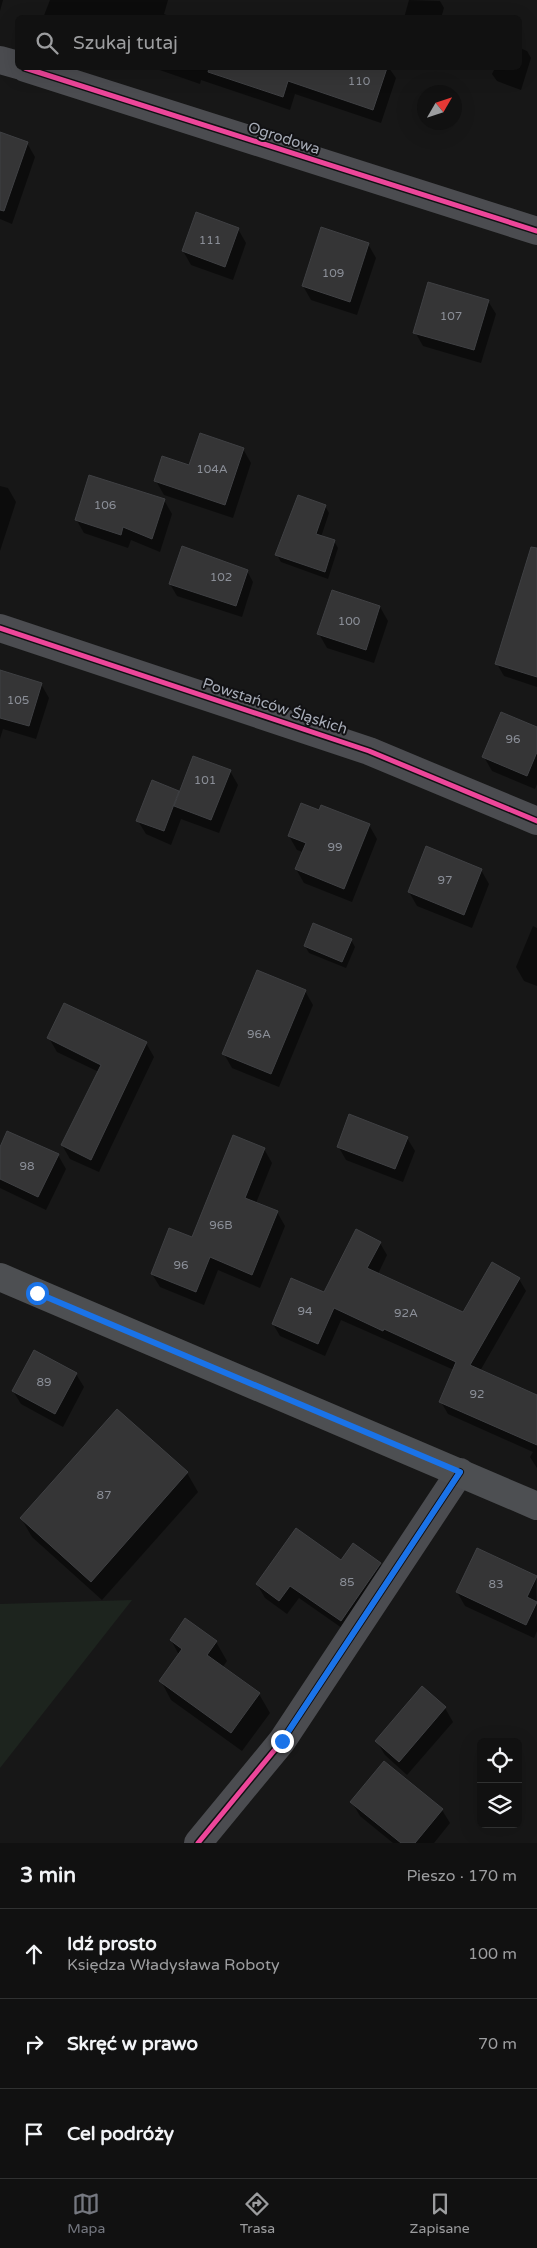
<!DOCTYPE html>
<html lang="pl">
<meta charset="utf-8">
<style>
body{margin:0;font-family:"Varela Round",sans-serif;background:#1e1f1f;color:#f1f3f6}
.controls{position:absolute;right:15px;bottom:15px;display:grid;overflow:hidden;border-radius:8px;box-shadow:0 5px 20px #0002}
.controls button{width:45px;height:45px;display:grid;place-items:center;padding:0;border:0;border-bottom:1px solid #303131;background:#111;color:#f1f3f6;font:25px sans-serif}
.compass{position:absolute;left:417px;top:85px;width:45px;height:45px;border-radius:50%;background:#111;box-shadow:0 5px 20px #0002;rotate:51deg}
.stop{position:absolute;width:15px;height:15px;margin:-11px;border:4px solid #1a73e8;border-radius:50%;background:#fff}
.stop.end{background:#1a73e8;border-color:#fff;box-shadow:0 1px 5px #0008}
.list{margin:0;padding:0;list-style:none}
h2{display:flex;justify-content:space-between;align-items:center;height:65px;margin:0;padding:0 20px;font-size:21px}
h2 small{font-size:16px;font-weight:400;color:#9c9d9f}
.list li{display:grid;grid-template-columns:32px 1fr auto;gap:15px;align-items:center;box-sizing:border-box;height:90px;padding:0 20px;border-top:1px solid #303131}
.list b{display:block;font-size:19px;white-space:nowrap}
.list p{margin:0;font-size:16px;white-space:nowrap;color:#9c9d9f}
.list em{font-size:16px;font-style:normal;color:#9c9d9f}
.icon{flex:none;width:28px;height:28px;fill:none;stroke:currentColor;stroke-width:2;stroke-linecap:round;stroke-linejoin:round}
.map{position:relative;flex:none;width:537px;height:1843px;overflow:hidden}
.search{position:absolute;background:#111;box-shadow:0 5px 20px #0002;left:15px;right:15px;top:15px;height:55px;display:flex;align-items:center;gap:12px;box-sizing:border-box;padding:0 18px;border-radius:8px;color:#9c9d9f;font-size:19px}
.sheet{height:335px;background:#111}
nav{display:flex;justify-content:space-around;align-items:center;box-sizing:border-box;height:70px;border-top:1px solid #303131;background:#111;font-size:14px;color:#9c9d9f}
nav a{display:grid;justify-items:center;gap:2px}
nav .on{color:#757880}
.map>svg:first-child{display:block}
.green{fill:#1d241e}
.shadow{fill:#0007}
.building{fill:#353536;stroke:#3f4043}
.lines{fill:none;stroke-linecap:round;stroke-linejoin:round}
.minor{stroke:#4b4c50;stroke-width:28}
.major{stroke:#4d4f52;stroke-width:28}
.cycleway-casing{stroke:#111113;stroke-width:8}
.cycleway{stroke:#ed469a;stroke-width:5}
.route{stroke:#1a73e8;stroke-width:6}
.labels{text-anchor:middle;stroke-width:4;stroke-linejoin:round;paint-order:stroke}
.number-label{font-size:12px;fill:#8b8f98}
.street-label{font-size:15px;fill:#a8adb8;stroke:#111113}
</style>
<div class="map">
<svg width="537" height="1843" viewBox="0 0 537 1843">
<rect width="100%" height="100%" fill="#171717"/>
<path class="green" d="M132,1600l-132,168v-164z"/>
<g class="shadow">
<path d="M0,0h3l-3,11z"/>
<path d="M50,0h118l-4,14 11,4h-132z"/>
<path d="M409,0l31,1 4,7 -3,10h-37z"/>
<path d="M520,48l7,3 4,7 -10,32 -24,-9 -5,-7 3,-6h25z"/>
<path d="M154,68h178l7,2 1,-2h49l7,10 -15,45 -86,-29 -5,16 -89,-30 -1,4z"/>
<path d="M0,134l27,9 8,14 -23,67 -12,-5z"/>
<path d="M238,229l8,14 -13,37 -42,-15 -8,-14z"/>
<path d="M368,244l8,14 -19,57 -46,-15 -8,-14z"/>
<path d="M488,301l8,13 -15,49 -58,-17 -8,-14z"/>
<path d="M243,449l8,14 -18,55 -69,-23 -8,-14 34,-15z"/>
<path d="M0,486l8,2 8,14 -16,49z"/>
<path d="M164,500l8,14 -12,38 -29,-12 -3,8 -44,-15 -8,-14z"/>
<path d="M325,506l4,7 -8,24 13,4 4,7 -10,31 -47,-17 -4,-7z"/>
<path d="M247,571l6,11 -11,35 -65,-21 -7,-12z"/>
<path d="M380,607l8,14 -14,42 -47,-15 -8,-14z"/>
<path d="M537,613v74l-33,-11 -7,-12z"/>
<path d="M0,671l41,13 8,14 -13,41 -33,-10 -3,10z"/>
<path d="M537,728v56l-2,5 -43,-18 -8,-14z"/>
<path d="M230,771l8,14 -19,48 -38,-14 -10,26 -25,-11 -8,-13 41,-29 1,2z"/>
<path d="M320,811l49,14 8,14 -25,63 -48,-19 -8,-14 7,-17 -6,-2 -8,-14z"/>
<path d="M481,870l8,14 -17,44 -55,-22 -8,-14z"/>
<path d="M533,926l4,2v58l-13,-5 -8,-14z"/>
<path d="M351,940l4,7 -9,21 -37,-15 -4,-7z"/>
<path d="M305,991l8,14 -34,82 -47,-19 -8,-14z"/>
<path d="M49,1038l97,5 8,14 -55,115 -29,-13 -8,-14 37,-73 -42,-20z"/>
<path d="M407,1138l8,13 -12,31 -57,-22 -8,-14z"/>
<path d="M264,1149l8,14 -16,40 21,9 8,14 -25,62 -42,-18 -14,35 -44,-18 -8,-13 41,-35z"/>
<path d="M0,1150l58,5 8,14 -20,41 -46,-22z"/>
<path d="M380,1243l7,12 -9,19 86,40 55,-35 7,12 -46,80 57,26v71l-7,-11 3,-5 -85,-38 -7,-12 13,-32 -113,-50 -16,36 -45,-20 -7,-12 51,-30z"/>
<path d="M76,1374l8,13 -21,40 -42,-23 -8,-13z"/>
<path d="M117,1410l70,63 11,19 -96,108 -70,-63 -11,-19z"/>
<path d="M380,1564l8,14 -39,55 -50,-35 -12,16 -22,-16 -8,-14z"/>
<path d="M536,1577l1,54 -3,7 -69,-32 -8,-14z"/>
<path d="M186,1620l30,22 11,19 -5,7 37,26 11,19 -28,38 -71,-51 -10,-19 18,-26 -8,-15z"/>
<path d="M445,1708l8,14 -46,53 -22,-20 -8,-13z"/>
<path d="M352,1802l90,8 8,13 -16,20h-41l-33,-27z"/>
</g>
<g class="building">
<path d="M209,68h178l-14,42 -85,-29 -5,16 -75,-25z"/>
<path d="M0,132l28,10 -24,69 -4,-1z"/>
<path d="M196,212l43,16 -14,39 -43,-16z"/>
<path d="M321,227l48,16 -19,59 -48,-16z"/>
<path d="M428,282l61,18 -15,50 -61,-17z"/>
<path d="M200,433l44,15 -19,57 -71,-24 8,-25 27,9z"/>
<path d="M89,475l76,24 -13,40 -29,-12 -2,8 -46,-15z"/>
<path d="M298,495l28,10 -10,29 19,6 -10,32 -50,-17z"/>
<path d="M182,546l66,24 -12,36 -67,-22z"/>
<path d="M531,547l6,1v129l-42,-13z"/>
<path d="M332,590l48,16 -14,44 -49,-16z"/>
<path d="M0,670l42,13 -13,43 -29,-8z"/>
<path d="M501,712l36,15v25l-10,24 -45,-19z"/>
<path d="M193,756l38,14 -20,50 -37,-14z"/>
<path d="M152,780l27,11 -15,40 -28,-10z"/>
<path d="M301,803l18,7 2,-5 49,19 -26,65 -49,-20 11,-26 -18,-7z"/>
<path d="M426,846l56,23 -18,46 -56,-23z"/>
<path d="M313,923l39,16 -10,23 -38,-16z"/>
<path d="M257,970l49,20 -35,84 -49,-20z"/>
<path d="M64,1003l83,39 -56,118 -30,-15 40,-80 -54,-27z"/>
<path d="M349,1114l59,23 -13,32 -58,-22z"/>
<path d="M7,1131l52,23 -21,43 -38,-18v-32z"/>
<path d="M233,1135l32,13 -20,50 33,13 -26,64 -42,-18 -14,35 -45,-18 18,-46 23,9z"/>
<path d="M356,1229l25,13 -14,26 96,44 29,-50 28,16 -50,87 67,30v50l-98,-43 17,-40 -72,-33 -1,2 -49,-23 -16,36 -46,-20 19,-46 33,14z"/>
<path d="M34,1350l43,23 -22,41 -43,-23z"/>
<path d="M117,1409l71,63 -97,110 -71,-64z"/>
<path d="M296,1528l45,32 12,-17 28,20 -40,58 -51,-35 -11,15 -23,-17z"/>
<path d="M477,1548l60,28 -10,21 10,5 -11,23 -70,-33z"/>
<path d="M185,1618l32,23 -10,14 53,38 -29,40 -72,-52 23,-32 -12,-9z"/>
<path d="M422,1686l24,21 -47,55 -24,-21z"/>
<path d="M384,1761l59,48 -28,34h-14l-51,-41z"/>
</g>
<g class="lines">
<g class="minor">
<path d="M0,60l18,5"/>
<path d="M25,68l512,163"/>
<path d="M0,628l369,123 168,70"/>
<path d="M198,1843l84,-102 178,-269"/>
</g>
<path class="major" d="M0,1277l537,229"/>
<g class="cycleway-casing">
<g id="cycleway">
<path d="M25,68l512,163"/>
<path d="M0,628l369,123 168,70"/>
<path d="M198,1843l84,-102 178,-269"/>
</g>
</g>
<use href="#cycleway" class="cycleway"/>
</g>
<g class="lines">
<path class="route" d="M37,1293l423,179 -178,269"/>
</g>
<g class="labels">
<g class="number-label">
<text x="359" y="85">110</text>
<text x="210" y="244">111</text>
<text x="333" y="277">109</text>
<text x="451" y="320">107</text>
<text x="212" y="473">104A</text>
<text x="105" y="509">106</text>
<text x="221" y="581">102</text>
<text x="349" y="625">100</text>
<text x="18" y="704">105</text>
<text x="513" y="743">96</text>
<text x="205" y="784">101</text>
<text x="335" y="851">99</text>
<text x="445" y="884">97</text>
<text x="259" y="1038">96A</text>
<text x="27" y="1170">98</text>
<text x="221" y="1229">96B</text>
<text x="181" y="1269">96</text>
<text x="305" y="1315">94</text>
<text x="406" y="1317">92A</text>
<text x="44" y="1386">89</text>
<text x="477" y="1398">92</text>
<text x="104" y="1499">87</text>
<text x="347" y="1586">85</text>
<text x="496" y="1588">83</text>
</g>
<g class="street-label">
<text transform="translate(284 138) rotate(18)" y="5">Ogrodowa</text>
<text transform="translate(275 706) rotate(18)" y="5">Powstańców Śląskich</text>
</g>
</g>
</svg>
<div class="controls">
<button><svg class="icon" aria-label="locate" viewBox="0 0 24 24"><circle cx="12" cy="12" r="6"/><path d="M12 2v4M12 18v4M2 12h4M18 12h4"/></svg></button>
<button><svg class="icon" aria-label="layers" viewBox="0 0 24 24"><path d="M12 4l9 5-9 5-9-5zM3 14l9 5 9-5"/></svg></button>
</div>
<svg class="compass" viewBox="-18 -18 36 36"><path d="M0-13l5 13h-10z" fill="#e53935"/><path d="M0 13l5-13h-10z" fill="#9c9d9f"/></svg>
<div class="stop" style="left:37px;top:1293px"></div>
<div class="stop end" style="left:282px;top:1741px"></div>
<div class="search"><svg class="icon" aria-label="search" viewBox="0 0 24 24"><circle cx="10" cy="10" r="6"/><path d="M15 15l6 6"/></svg>Szukaj tutaj</div>
</div>
<section class="sheet">
<h2>3 min<small>Pieszo · 170 m</small></h2>
<ul class="list">
<li><svg class="icon" aria-label="ahead" viewBox="0 0 24 24"><path d="M12 20V5M6 11l6-6 6 6"/></svg><div><b>Idź prosto</b><p>Księdza Władysława Roboty</p></div><em>100 m</em></li>
<li><svg class="icon" aria-label="right" viewBox="0 0 24 24"><path d="M7 20v-9h11M14 6l5 5-5 5"/></svg><div><b>Skręć w prawo</b></div><em>70 m</em></li>
<li><svg class="icon" aria-label="arrive" viewBox="0 0 24 24"><path d="M6 21V4h12l-3 4 3 4H6"/></svg><div><b>Cel podróży</b></div></li>
</ul>
</section>
<nav>
<a class="on"><svg class="icon" aria-label="map" viewBox="0 0 24 24"><path d="M3 6l6-2 6 2 6-2v14l-6 2-6-2-6 2zM9 4v14M15 6v14"/></svg>Mapa</a>
<a><svg class="icon" aria-label="directions" viewBox="0 0 24 24"><path d="M12 3l9 9-9 9-9-9zM9 14v-3h6M13 9l2 2-2 2"/></svg>Trasa</a>
<a><svg class="icon" aria-label="saved" viewBox="0 0 24 24"><path d="M7 4h10v16l-5-4-5 4z"/></svg>Zapisane</a>
</nav>
